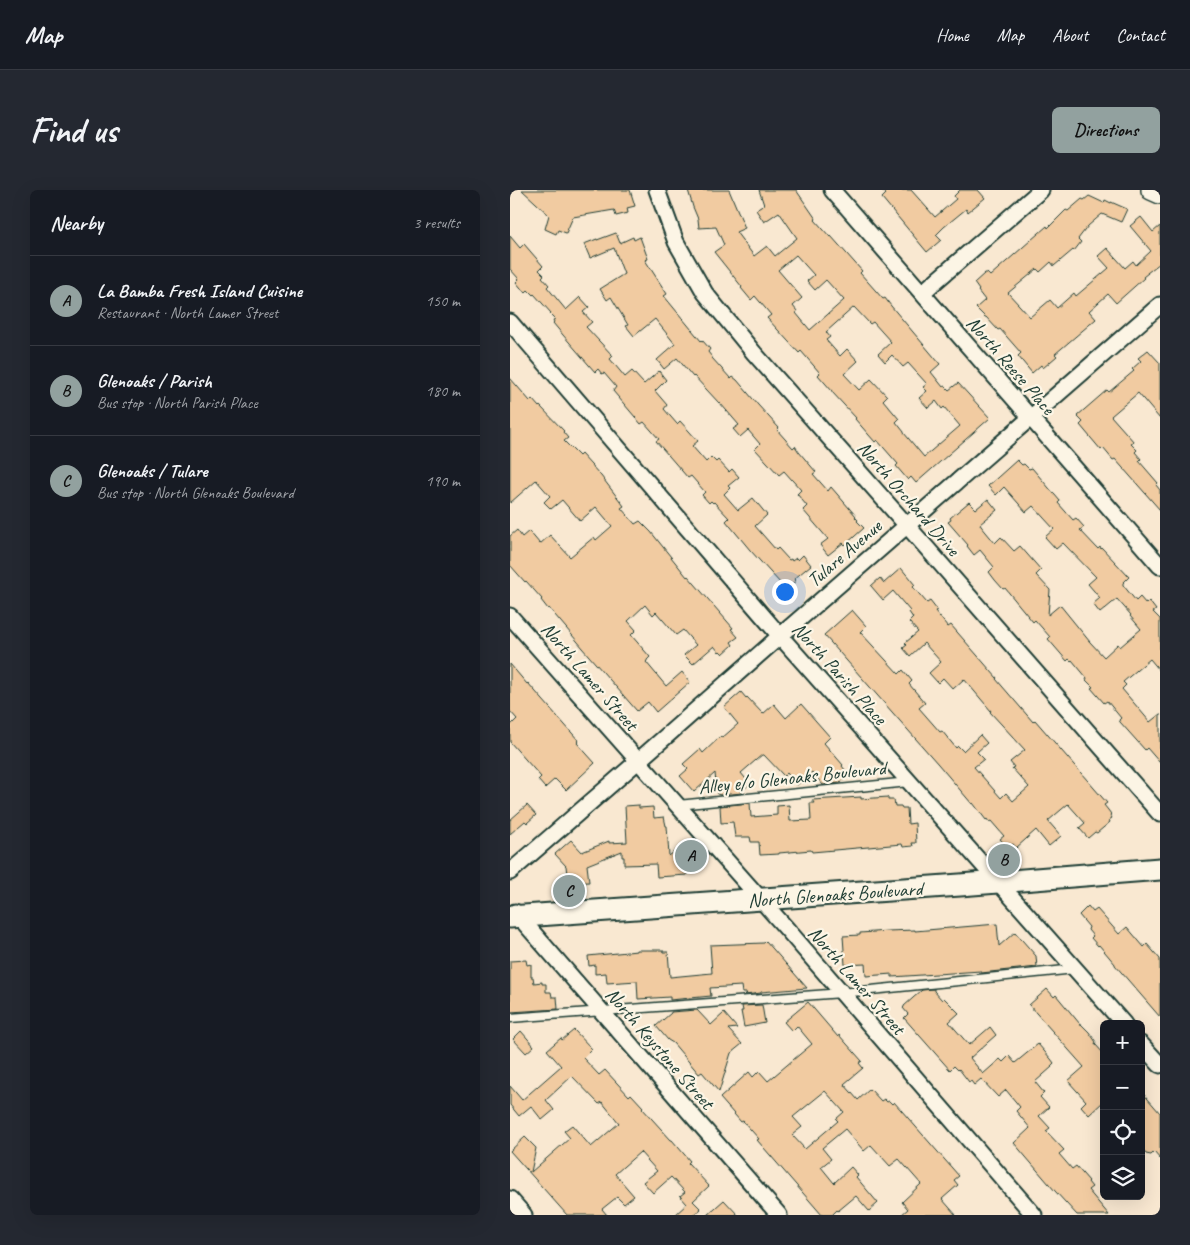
<!DOCTYPE html>
<meta charset="utf-8">
<style>
body{margin:0;font-family:Caveat,sans-serif;background:#242831;color:#f1f3f6}
.controls{position:absolute;right:15px;bottom:15px;display:grid;overflow:hidden;border-radius:8px;box-shadow:0 5px 20px #0002}
.controls button{width:45px;height:45px;display:grid;place-items:center;padding:0;border:0;border-bottom:1px solid #363941;background:#171b24;color:#f1f3f6;font:25px sans-serif}
.you{position:absolute;left:274px;top:401px;width:18px;height:18px;margin:-12px;border:4px solid #fff;border-radius:50%;background:#1a73e8;box-shadow:0 0 0 8px #1a73e833}
.badge{display:grid;place-items:center;width:32px;height:32px;border-radius:50%;background:#92a19f;color:#111;font-size:16px;font-weight:700}
.pin{position:absolute;translate:-50% -50%;border:2px solid #fff;box-shadow:0 1px 5px #0006}
.list{margin:0;padding:0;list-style:none}
h2{display:flex;justify-content:space-between;align-items:center;height:65px;margin:0;padding:0 20px;font-size:21px}
h2 small{font-size:16px;font-weight:400;color:#9ea1a6}
.list li{display:grid;grid-template-columns:32px 1fr auto;gap:15px;align-items:center;box-sizing:border-box;height:90px;padding:0 20px;border-top:1px solid #363941}
.list b{display:block;font-size:19px;white-space:nowrap}
.list p{margin:0;font-size:16px;white-space:nowrap;color:#9ea1a6}
.list em{font-size:16px;font-style:normal;color:#9ea1a6}
.icon{flex:none;width:28px;height:28px;fill:none;stroke:currentColor;stroke-width:2;stroke-linecap:round;stroke-linejoin:round}
.map{position:relative;flex:none;width:650px;height:1025px;overflow:hidden;border-radius:8px}
header{display:flex;align-items:center;gap:30px;box-sizing:border-box;height:70px;padding:0 25px;background:#171b24;border-bottom:1px solid #363941}
header strong{font-size:24px}
nav{display:flex;gap:28px;margin-inline-start:auto;font-size:18px}
.intro{display:flex;align-items:center;justify-content:space-between;box-sizing:border-box;height:120px;padding:0 30px}
h1{margin:0;font-size:35px}
.button{padding:12px 22px;border-radius:8px;background:#92a19f;color:#111;font-size:18px;font-weight:700}
main{display:flex;gap:30px;padding:0 30px}
aside{flex:1;background:#171b24;border-radius:8px;box-shadow:0 5px 20px #0002}
.map>svg:first-child{display:block}
.building{fill:#f1cba1;stroke:#1f3d34;fill-rule:evenodd}
.lines{fill:none;stroke-linecap:round;stroke-linejoin:round}
.service-casing{stroke:#1f3d34;stroke-width:11}
.minor-casing{stroke:#1f3d34;stroke-width:19}
.tertiary-casing{stroke:#1f3d34;stroke-width:22}
.secondary-casing{stroke:#1f3d34;stroke-width:25}
.service{stroke:#fcf5e5;stroke-width:8}
.minor{stroke:#fcf5e5;stroke-width:15}
.tertiary{stroke:#fcf5e5;stroke-width:19}
.secondary{stroke:#fcf5e5;stroke-width:21}
.labels{text-anchor:middle;stroke-width:4.5;stroke-linejoin:round;paint-order:stroke}
.street-label{font-size:20px;fill:#1f3d34;stroke:#fcf5e5}
</style>
<header>
<strong>Map</strong>
<nav><a>Home</a><a>Map</a><a>About</a><a>Contact</a></nav>
</header>
<div class="intro"><h1>Find us</h1><a class="button">Directions</a></div>
<main>
<aside>
<h2>Nearby<small>3 results</small></h2>
<ul class="list">
<li><span class="badge">A</span><div><b>La Bamba Fresh Island Cuisine</b><p>Restaurant · North Lamer Street</p></div><em>150 m</em></li>
<li><span class="badge">B</span><div><b>Glenoaks / Parish</b><p>Bus stop · North Parish Place</p></div><em>180 m</em></li>
<li><span class="badge">C</span><div><b>Glenoaks / Tulare</b><p>Bus stop · North Glenoaks Boulevard</p></div><em>190 m</em></li>
</ul>
</aside>
<div class="map">
<svg width="650" height="1025" viewBox="0 0 650 1025">
<rect width="100%" height="100%" fill="#f9e8d1"/>
<filter id="ink" filterUnits="userSpaceOnUse"><feTurbulence type="fractalNoise" baseFrequency=".02" numOctaves="2"/><feDisplacementMap in="SourceGraphic" scale="10" xChannelSelector="R" yChannelSelector="G"/><feConvolveMatrix kernelMatrix="1 2 1 2 8 2 1 2 1" color-interpolation-filters="sRGB"/></filter>
<g filter="url(#ink)">
<g class="building">
<path d="M12,0h108l5,16 -8,2 1,5 -12,3 -2,-6 -41,7 -7,16 -8,-3 -2,4 -11,-5 4,-14z"/>
<path d="M178,0h41l16,38 -9,4 18,24 13,-10 8,10 22,-18 -18,-26 -15,10 -8,-12 8,-5 -5,-15h37l20,29 -1,1 15,17 1,-1 31,35 -2,2 23,26 2,-1 6,8 49,58 -9,8 12,15 2,-1 4,4 9,-7 32,35 -74,65 -5,-6 -3,3 -12,-14 2,-2 -21,-24 -2,2 -20,-23 1,-1 -24,-26v-1l-14,-16 2,-2 -19,-22 -2,2 -32,-35 4,-3 -16,-19 -4,4 -10,-12 1,-1 -28,-35 10,-7 -8,-18 -17,1 -1,-9 -5,-12zM286,65l18,20 -7,6 8,9 11,-10 18,20 -34,30 -14,-17 1,-2 -4,-5 9,-8 -24,-28zM344,117l16,17 3,-2 18,20 -13,12 7,8 7,-7 11,12 5,-4 19,21 -4,3 4,4 -8,7 9,10 8,-7 6,8 2,-2 16,19 -36,31 -20,-24v-1l-8,-10 3,-3 -16,-19 4,-4 -16,-17 -12,11 -15,-16 14,-13 -11,-12 -7,7 -14,-16 4,-3 -4,-5z"/>
<path d="M372,0h29l24,27 21,-18 -2,-3 6,-6h18l7,8 -17,14 -2,-3 -22,18 -8,8 5,5 -14,12 -45,-54 4,-4z"/>
<path d="M579,6l15,7 1,-3 6,3v-1l16,7 -6,13 -19,-8 -14,12 -10,13 3,3 -7,9 -1,-1 -19,16 -3,-4 -11,10 -3,-3 -29,24 22,24 20,-17 7,8 17,-15 2,3 33,-28 -11,-12 9,-8 18,20 8,-7 3,4 15,-14 -21,-25 11,-9 12,15 7,-6v37l-13,10h1l-5,4 1,1 -28,25 -8,-9 -19,17 7,8 -41,35 2,2 -14,12 -2,-3 -9,8 -14,-17 3,-3 -21,-24 -2,1 -12,-13h-1l-9,-9 9,-8 -7,-9 1,-1 -5,-7 11,-10h2l3,3 57,-50 1,2 18,-18 2,1 14,-12 2,1z"/>
<path d="M106,43l4,10 13,-6 1,3 6,-3 8,22 -3,1 22,34 -3,2 37,45 1,-1 8,9 -2,3 4,5v1l19,21 2,-2 4,3 21,25 21,23 -2,2 16,18 2,-2 4,6 17,20 -3,2 15,17 3,-4 25,29 -1,1 3,3 -1,1 7,7 -19,17 -2,-2 -15,12 -8,-10 8,-6 -25,-29 4,-4 -10,-12 4,-4 -17,-19 -5,4 -24,-26 5,-5 -12,-14 -8,7 -7,-8 6,-4 -19,-22h-1l-25,-27 -1,1 -16,-19 -13,11 -7,-9 18,-16 -20,-25 -21,17 -8,-10 2,-1 -17,-28 -4,3 -7,-11 24,-15 -10,-26 -24,10 -6,-14 13,-5v1z"/>
<path d="M0,46l10,12 4,-4 19,22 -4,4 5,5 -2,2 7,8 -2,2 19,23 14,-13 9,10 -6,5 9,10 -6,5 27,29 -3,3 15,18 7,-6 12,13 15,-13 7,9 -11,11 12,14 -3,4 13,15 3,-3 18,20 -6,5 14,16 5,-5 5,5 2,-2 11,12 3,-3 7,8 -11,9 2,2 -6,6 14,16 15,-12 14,17 -12,11 21,24 2,-2 11,12 2,-1 1,2 4,-3 2,2 5,-5 8,10 -17,14 2,2 -8,6 -4,-5 -3,2 -31,-34 -24,-29 3,-3 -15,-16 -1,1 -2,-2 -2,2 -7,-8 3,-3 -14,-16 -3,2 -32,-37 3,-2 -15,-17 -3,2 -28,-33 3,-4 -12,-14 -2,1 -4,-5 -3,3 -32,-37 -10,-12 1,-1 -1,-2 2,-1 -5,-5 1,-1 -17,-19 -1,1 -5,-5 -3,3 -9,-11 3,-3 -9,-10z"/>
<path d="M638,160l12,13v56l-22,-26 -27,23 23,26 -3,2 6,6 -2,2 6,7 -2,2 19,22 -2,2 4,5v20l-45,-51 -2,1 -10,-12 -2,2 -21,-25 3,-3 -6,-6 30,-26 2,2 25,-21 -2,-2 9,-8 -3,-3z"/>
<path d="M0,188l20,23 2,-2 7,8 1,-1 24,25 -1,1 5,6 -4,3 15,15 2,-2 20,22 23,30 -3,2 14,16 5,-3 11,11 36,45 1,-1 45,52 -2,1 7,8 -7,5 2,3 -10,9 -3,-3 -1,1 -5,-6 -21,18 -9,-9 12,-10 -13,-15 -7,5 -20,-23 -3,3 -8,-10 -17,16 8,9 -5,5 19,22 -3,3v1l-1,1 20,24 16,-14 8,10 -34,30 -8,-10 -11,9 -55,-63h1l-34,-40 -1,1 -7,-9 1,-1 -16,-18 -1,1 -15,-17v-29l7,-6 5,7 7,-6 11,13 10,-9 20,22 24,-20 2,3 16,-14 -16,-19 -16,14 -18,-21 -11,9 -7,-7 6,-6 -14,-16 -26,23z"/>
<path d="M507,270l5,5 2,-1 5,5 3,-1 28,33 -2,2 15,17 3,-2 8,9 -4,3 18,19 2,-2 1,2 1,-1 27,29 -6,6v2l13,16 4,-4 6,7 3,-3 7,9 -3,2 7,7v52l-10,-12 -27,23 3,3 -4,4 28,33 10,-8v49l-13,-15 -2,2 -25,-28 -1,-2 2,-2 -14,-17 -3,2 -13,-15 2,-1 -7,-7 1,-2 -15,-18 -1,1 -2,-2 -2,2 -19,-22 2,-2 -15,-17 -2,2 -28,-34 -2,1 -8,-9 -6,-8 5,-5 -14,-17 -6,5 -7,-9 1,-1 -20,-23 3,-2 -1,-2 19,-16 7,7 12,-10 9,11 -17,14 1,2 14,17 6,-6 13,14 6,-5 21,24 -5,5 14,15 -2,25 12,-10 30,37 14,15 14,-13 2,3 21,-18 -11,-13 1,-1 -14,-16 -17,14 -7,-9 7,-6 -12,-14 8,-7 -33,-34 -7,6 -11,-12 9,-8 -21,-23 -7,6 -22,-25 -8,8 -8,-9z"/>
<path d="M391,378l14,17 -2,2 14,16 3,-2 7,9 -2,1 13,16 3,-2 46,53 -1,1 37,43 2,-2 72,83 -3,2 4,5 3,4 -1,1 2,3 -3,2 1,2 -13,11 -2,-1 -7,6 -9,-10 6,-5 -17,-19 -20,17 13,15 -12,10 -13,-16 -20,18 -3,-4 -5,4 -8,-9 4,-3 -13,-15 -2,1 -2,-3 -1,1 -13,-17 -1,1 -34,-40 -114,-129 28,-25 14,16 -6,6 39,42 4,-4 9,11 -3,3 16,19 -6,5 21,24 2,-1 14,17 2,-2 5,5 17,-16 7,8 -10,9 7,7 -10,8 27,31 5,-5 7,8 16,-14 -17,-19 2,-1 -4,-5 15,-12 -35,-38 1,-1 -27,-32 -11,10 -10,-11 -5,5 -9,-10 12,-11 -17,-19 -14,13 -7,-8 4,-3 -2,-2 13,-11 -9,-10 4,-4 -4,-6 1,-1 -17,-20 -10,9 -12,-14 9,-8 4,5z"/>
<path d="M0,474l17,20 1,-1 51,58 -2,2 18,20 -29,27 -11,-11 -10,9 -7,-8 3,-3 -31,-35v-16l7,-7 -7,-8z"/>
<path d="M231,502l5,6 1,-1 16,17 11,-10 12,14 15,-14 29,33 -6,6 19,22 -1,1 7,9 -9,8 -17,2 -11,-13 -15,13 -10,-12 -3,3 -20,-21 -1,1v-2l-22,19 9,11 -9,7 2,2 -24,2v-1h-2l-2,-21 -21,19 -14,-16 8,-7 -5,-5 17,-15 3,4 18,-17 1,2 16,-14 -14,-17z"/>
<path d="M351,607v2l27,-2v3h6l1,6h6l1,2h5l1,16 7,-1 1,20h-4l1,3 -10,1 -1,-3 -90,8 -1,-2 -32,3v1l-19,1 -1,-13h-8l-1,-5h-15l-2,-15 -12,1 -1,-17 30,-3 1,14 26,-2v-9l12,-1 1,16 21,-1 -1,-17h4l-2,-3z"/>
<path d="M17,615l9,10 -9,8 -2,-2 -15,13v-14z"/>
<path d="M129,615v3l14,-1 1,11 10,-1 2,9h1l2,30 16,-13 12,15 -10,8v9l-30,2 -1,-13 -32,1v-8h-2v-6l-35,14 2,17 -21,1 -2,-17 -11,-12 16,-14 11,12 27,-11v2l18,-1 -2,-36z"/>
<path d="M578,716l5,6 4,-3 22,25 8,-7 17,20 3,-3 13,15v58l-45,-52v-1l-16,-19 -1,1 -7,-8 2,-2 -5,-6 1,-3 -10,-12z"/>
<path d="M487,734l2,22 16,-14 21,24 1,11 -56,6v-2l-89,6v-3l-26,2 -1,-12 -20,1 -2,-29 17,-1v-2l27,-2 28,-1v1z"/>
<path d="M256,751l41,47 -46,4v1l-16,2 2,-2h-5l-1,-7 -31,2 1,8 -41,4v-3l-32,2 -1,-18 -30,2 -1,-10 -11,1v-9l-6,1 -1,-10 49,-5v-1h26v2h5l2,25 42,-4 -2,-28 54,-2z"/>
<path d="M16,770l1,5 4,-1v13h2l1,6 8,-1v2h4v8h5l1,5h5l1,12 -48,3v-51z"/>
<path d="M424,799v2l8,9 2,-2 15,15 -10,9 20,23 21,-18 6,8 -26,23 13,16 17,-15 3,3 6,-6 6,7 23,-19 13,15 3,4 -3,3 1,1 -17,15 9,11 -4,4 9,10 -10,9 11,12 -4,3 18,19 -5,4 13,15 4,-3 13,15 -1,1 4,5 -4,3 21,25h-32l-22,-24 -41,-48 16,-15 -14,-17 4,-4 -14,-17 -8,7 -17,-18 -7,6 -3,-4 -2,1 -10,-13 -1,1 -4,-4 -4,4 -46,-52 4,-4 -5,-6 1,-1v-1l18,-16z"/>
<path d="M537,799l7,8 2,-2 24,29h1l8,8 7,10 -1,2 9,10v47l-15,14 -8,-9 5,-5 -18,-20 16,-14 -55,-62z"/>
<path d="M298,812l30,35 1,-2 23,26 -3,2 4,5 -19,16 14,16 12,-11 11,12 3,-2 3,3 2,-1 3,3 2,-2 65,74 -5,4 4,5 -16,14 14,16h-55l7,-6 -6,-7 19,-18 -22,-25 -9,7 -19,-21 -7,6 -19,-22 -23,19 9,11 -10,8 13,16 17,-16 7,8 -2,2 22,26 -9,8 -13,-15 -18,15 -1,-1 -5,5h-10l-65,-75 2,-1 -16,-18 -2,1 -21,-24 29,-26 4,5 6,-6 9,10 44,-37 -15,-18 -5,5 -8,-9zM315,901l19,21 -8,7 2,2 -33,28 -13,-14 10,-8 -9,-10z"/>
<path d="M252,815l3,18 -21,4 -3,-16h2l-1,-5z"/>
<path d="M187,820l14,15 13,-12 13,15 -9,1 14,15 -11,9 -12,39 -17,-20 -3,2 -26,-31 -5,-3 -12,-14 15,-13v-1z"/>
<path d="M64,840l18,19 -9,9 16,17 6,-5 24,26 2,-2 12,13 -1,1 29,32h1l18,21 -2,2 21,23 -16,15 8,8 -7,6h-19l12,-11 -7,-8 5,-4 -14,-15 -18,16 -10,-11 14,-11 -17,-19 -25,22 19,22 -10,8 -7,-7 -15,12 5,6h-40l-57,-64 15,-14 11,11 -5,24 39,-34 -6,-7 8,-6 19,22 28,-24 -17,-21 -3,2 -27,-28 -26,24 8,10 -12,10 -11,-14 -12,10 -9,-11v-19l12,14 39,-34 -14,-16 14,-12 1,2z"/>
<path d="M11,841l13,15 -8,7 -13,-14z"/>
<path d="M631,901l19,22v46l-6,-7 -3,3 -5,-1 -5,-6z"/>
<path d="M214,1010l14,15h-31z"/>
</g>
<g class="lines">
<g class="service-casing">
<g id="service">
<path d="M168,615l231,-23"/>
<path d="M0,828l332,-25 233,-24"/>
</g>
</g>
<g class="minor-casing">
<g id="minor">
<path d="M147,0l19,52 29,51 49,60 164,185 242,276"/>
<path d="M322,0l328,376"/>
<path d="M412,103l119,-103"/>
<path d="M0,132l270,314 344,388"/>
<path d="M0,426l276,312 248,287"/>
<path d="M0,682l128,-111 142,-125 380,-331"/>
<path d="M5,722l264,303"/>
<path d="M631,854l19,21"/>
<path d="M0,1009l14,16"/>
</g>
</g>
<g class="tertiary-casing">
<path id="tertiary" d="M641,0l9,4"/>
</g>
<g class="secondary-casing">
<path id="secondary" d="M0,727l450,-32 200,-16"/>
</g>
<use href="#service" class="service"/>
<use href="#minor" class="minor"/>
<use href="#tertiary" class="tertiary"/>
<use href="#secondary" class="secondary"/>
</g>
</g>
<g class="labels">
<g class="street-label">
<text transform="translate(501 175) rotate(49)" y="7">North Reese Place</text>
<text transform="translate(399 308) rotate(49)" y="7">North Orchard Drive</text>
<text transform="translate(334 363) rotate(-41)" y="7">Tulare Avenue</text>
<text transform="translate(330 483) rotate(48)" y="7">North Parish Place</text>
<text transform="translate(80 486) rotate(49)" y="7">North Lamer Street</text>
<text transform="translate(282 587) rotate(-6)" y="7">Alley e/o Glenoaks Boulevard</text>
<text transform="translate(325 704) rotate(-4)" y="7">North Glenoaks Boulevard</text>
<text transform="translate(347 790) rotate(49)" y="7">North Lamer Street</text>
<text transform="translate(150 858) rotate(49)" y="7">North Keystone Street</text>
</g>
</g>
</svg>
<div class="controls">
<button>+</button>
<button>−</button>
<button><svg class="icon" aria-label="locate" viewBox="0 0 24 24"><circle cx="12" cy="12" r="6"/><path d="M12 2v4M12 18v4M2 12h4M18 12h4"/></svg></button>
<button><svg class="icon" aria-label="layers" viewBox="0 0 24 24"><path d="M12 4l9 5-9 5-9-5zM3 14l9 5 9-5"/></svg></button>
</div>
<div class="you"></div>
<div class="pin badge" style="left:181px;top:666px">A</div>
<div class="pin badge" style="left:494px;top:670px">B</div>
<div class="pin badge" style="left:59px;top:701px">C</div>
</div>
</main>
